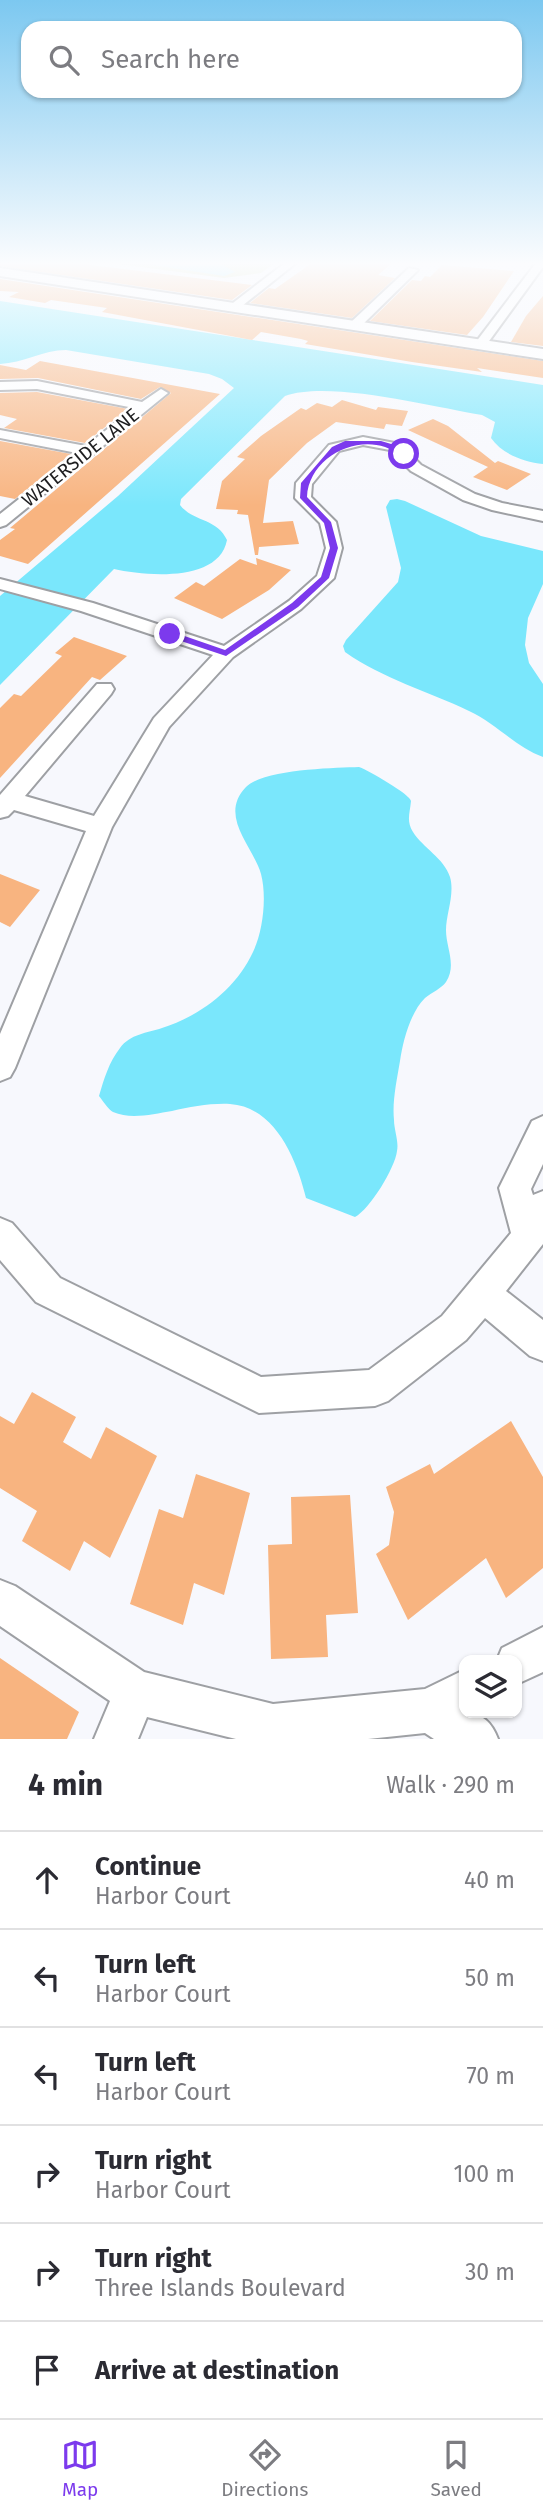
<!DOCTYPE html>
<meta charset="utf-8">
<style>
body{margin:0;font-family:"Fira Sans",sans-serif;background:#f2f2f3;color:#2b2b33}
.controls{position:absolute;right:21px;bottom:21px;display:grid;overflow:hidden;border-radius:14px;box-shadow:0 2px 5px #0004}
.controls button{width:63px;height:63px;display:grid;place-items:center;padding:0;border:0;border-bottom:2px solid #e1e1e2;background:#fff;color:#2b2b33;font:35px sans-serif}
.stop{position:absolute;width:21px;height:21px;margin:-16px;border:5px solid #7c3aed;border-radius:50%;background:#fff}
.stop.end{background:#7c3aed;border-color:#fff;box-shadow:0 2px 7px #0008}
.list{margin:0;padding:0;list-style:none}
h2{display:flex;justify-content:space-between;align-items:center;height:91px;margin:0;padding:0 28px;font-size:30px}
h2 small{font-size:23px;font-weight:400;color:#7c7c81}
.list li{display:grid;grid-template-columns:46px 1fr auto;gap:21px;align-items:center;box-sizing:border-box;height:98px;padding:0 28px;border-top:2px solid #e1e1e2}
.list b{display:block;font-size:26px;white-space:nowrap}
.list p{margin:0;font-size:23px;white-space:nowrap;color:#7c7c81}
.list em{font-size:23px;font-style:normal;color:#7c7c81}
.icon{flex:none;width:38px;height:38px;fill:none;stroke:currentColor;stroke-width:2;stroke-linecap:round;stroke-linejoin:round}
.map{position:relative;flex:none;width:543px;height:1739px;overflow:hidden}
.search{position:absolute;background:#fff;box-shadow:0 2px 5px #0004;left:21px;right:21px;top:21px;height:77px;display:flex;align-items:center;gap:18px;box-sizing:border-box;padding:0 24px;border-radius:21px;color:#7c7c81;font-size:26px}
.sheet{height:679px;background:#fff}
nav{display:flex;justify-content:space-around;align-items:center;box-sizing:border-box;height:98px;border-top:2px solid #e1e1e2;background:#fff;font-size:19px;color:#7c7c81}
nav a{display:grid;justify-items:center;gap:4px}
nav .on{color:#7c3aed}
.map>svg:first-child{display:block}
.green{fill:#c7d591}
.water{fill:#7ae7fc}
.building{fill:#f8b480}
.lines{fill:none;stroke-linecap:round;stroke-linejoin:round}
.street-casing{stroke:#9ea0a4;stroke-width:4}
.secondary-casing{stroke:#9ea0a4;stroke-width:4}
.street{fill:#fff;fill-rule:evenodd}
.secondary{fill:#fff;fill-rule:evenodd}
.route{fill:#7c3aed}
.labels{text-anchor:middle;stroke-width:5;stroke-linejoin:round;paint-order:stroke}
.far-street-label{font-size:19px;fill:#1e1e20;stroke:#fff}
</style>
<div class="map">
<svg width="543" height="1739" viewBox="0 0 543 1739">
<rect width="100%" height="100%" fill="#f7f8fd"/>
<path class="green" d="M111,263h164l-14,10 -37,5z"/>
<g class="water">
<path d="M141,263h79l15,9 -11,4z"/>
<path d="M0,301l543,84v79c-19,-2 -41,-10 -52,-26l4,-16 -13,-7c-49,-8 -153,-35 -197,-19l-104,103 -1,6c13,17 37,13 47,35 -8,43 -82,36 -113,29l-114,116v-89l118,-100 116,-108 -12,-9 -13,-5 -143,-24c-23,0 -43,13 -66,14z"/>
<path d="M397,499l8,2 76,35 62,15v33l-15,34 -3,27 4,18 14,21v73c-28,-10 -47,-34 -74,-46 -41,-20 -86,-32 -124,-59l-2,-6 3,-6 52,-58 3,-14 -15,-61 4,-7z"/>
<path d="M359,767c9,3 52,28 52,34 -1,12 -5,20 2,31 10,16 31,26 37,45 5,17 -4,37 -4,53 0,18 11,35 0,52 -5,7 -14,10 -21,16 -15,15 -22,43 -25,63 -3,18 -8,41 -6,59 0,10 5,21 3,31 -2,17 -27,58 -42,66l-49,-19c-9,-37 -30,-91 -76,-94 -19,-1 -40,3 -58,7 -19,3 -41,9 -59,1 -5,-3 -10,-11 -14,-16 5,-17 10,-34 21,-48 10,-14 27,-15 42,-20 38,-12 74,-39 91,-76 10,-21 14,-55 8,-78 -8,-28 -43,-58 -15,-87 18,-18 88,-19 113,-20z"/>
</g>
<g class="building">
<path d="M0,263h75l177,22 -20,15 -232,-34z"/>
<path d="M312,263h80l-14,12 17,3 -43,40 -102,-15 19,-15 6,1z"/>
<path d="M442,265l72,6 -31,46 -16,18 -97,-14 42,-41 9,1 4,-5 5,1z"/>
<path d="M0,279l543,82v17l-66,-10 5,4 -70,-10 -107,-18 3,-3 -7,-2 -40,-7 -9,8 -150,-28 5,-4 -56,-8 -6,3 -36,-6 10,-5 -19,-1z"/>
<path d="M543,296v50l-32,-4 15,-26z"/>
<path d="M40,361l180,33 -192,170 -28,-8v-16l15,-11 -5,-1 161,-135 -11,-6 -19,12 -103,-21 -38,1v-14l26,5z"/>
<path d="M37,392l91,17 -43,34 -81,-15 13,-9 -17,-4v-22z"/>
<path d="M342,400l34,10 2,-3 30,4 -6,15 -16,-2 -2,5 -48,-7 -29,21 -38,37 -6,43 30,-2 6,23 -40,3 -1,8h-3l-7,-40 -11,-1 1,-4 -22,-1 6,-28 23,-22 -8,-2 24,-21 40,-28 5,2 11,-7 15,4z"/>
<path d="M433,419l15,7 47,37 3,-2 33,13 -24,16 -34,-13 15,-10 -80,-37z"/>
<path d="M0,441l71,13 -56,45 -15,-3z"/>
<path d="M256,558l35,12 -22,20 -47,29 -48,-21 22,-16 8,4 36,-27 17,6z"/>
<path d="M74,637l53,19 -27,24 -8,-3 -92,101v-70l14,-14 7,2 41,-40 -7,-3z"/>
<path d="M0,874l40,16 -30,37 -10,-5z"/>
<path d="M32,1392l44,25 -13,25 28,17 15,-32 51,29 -47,102 -26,-17 -14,30 -48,-30 15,-30 -37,-23v-72l14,8z"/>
<path d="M511,1421l32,56v91l-37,30 -20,-40 -78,62 -32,-66 13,-9 5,-33 -8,-25 44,-23 4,10z"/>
<path d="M196,1474l54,19 -26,102 -30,-12 -11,42 -53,-21 29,-95 24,9z"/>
<path d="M350,1495l8,118 -32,2 2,42 -57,2 -3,-114 24,-1 -1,-47z"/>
<path d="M0,1658l79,54 -12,27h-67z"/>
</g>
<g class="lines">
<g class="street-casing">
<g id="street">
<path d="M285,263h11l-59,47h-8v-4z"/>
<path d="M536,263h7v4l-59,81h-8v-6z"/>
<path d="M409,268l9,2 -60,59h-8v-6z"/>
<path d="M37,381l105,21 19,-13 7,4 -162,132 -6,2v-13l77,-61 -77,-15v-8l86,16 48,-38 -97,-19 -37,1v-8z"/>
<path d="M363,437l37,7 21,21 54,29 27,9 41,8v10l-51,-11 -29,-10 -52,-29 -21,-21 -27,-5 -24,6 -27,33 -1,13 25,25 6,26 -8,30 -33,31 -68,48 -64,70 -57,100 -97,241 -5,9 -10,4v-47l86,-203 -72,-21 -6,6 -8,2v-23l97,-111h14l3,5 -3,5 -86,102 69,20 60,-98 59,-63 -132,-44 -81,-22v-10l93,24 131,43 65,-45 28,-25 9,-28 -6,-25 -25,-25 1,-15 33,-38z"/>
<path d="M543,1116v48l-12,25 2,6 10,-4v53l-37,47 37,29v41l-13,-5 -45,-38 -19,22 -78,61 -13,5 -116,7 -223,-111 -36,-42v-42l12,5 48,55 201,99 108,-7 73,-54 69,-83 -12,-45 33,-67z"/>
<path d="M0,1580l15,6 129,86 129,32 152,-15 39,-19v43c19,0 28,10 34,26h-64l-9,-6 -57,6h-132l-89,-22 -9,22h-44l16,-38 -110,-75z"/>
<path d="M543,1627v45l-26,12v-24h-20l5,-12z"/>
</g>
</g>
<g class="secondary-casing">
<path id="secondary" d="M0,268l543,81v10l-543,-83z"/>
</g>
<use href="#street" class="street"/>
<use href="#secondary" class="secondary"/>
</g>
<linearGradient id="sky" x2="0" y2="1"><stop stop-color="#7cc8f0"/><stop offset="0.52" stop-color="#fbfcfe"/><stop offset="1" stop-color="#fbfcfe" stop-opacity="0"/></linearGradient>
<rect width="543" height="506" fill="url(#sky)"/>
<path class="route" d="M381,441l17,5 9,8 -6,2c-34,-28 -92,-2 -94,41l24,25 7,26 -9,30 -31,29 -72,49 -60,-20v-4l4,-1 55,19 67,-47 29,-26 9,-29 -6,-25 -24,-25 1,-15 31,-36 13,-6z"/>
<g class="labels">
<g class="far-street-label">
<text transform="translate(80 457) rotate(-39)" y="7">WATERSIDE LANE</text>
</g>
</g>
</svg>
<div class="controls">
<button><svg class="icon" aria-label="layers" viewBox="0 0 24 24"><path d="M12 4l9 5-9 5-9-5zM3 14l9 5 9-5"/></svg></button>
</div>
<div class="stop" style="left:404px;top:454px"></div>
<div class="stop end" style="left:170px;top:634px"></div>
<div class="search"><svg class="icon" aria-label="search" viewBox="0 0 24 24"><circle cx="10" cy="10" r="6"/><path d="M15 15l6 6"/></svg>Search here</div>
</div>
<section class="sheet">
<h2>4 min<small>Walk · 290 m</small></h2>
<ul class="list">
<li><svg class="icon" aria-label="ahead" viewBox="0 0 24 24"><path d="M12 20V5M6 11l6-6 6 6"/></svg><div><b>Continue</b><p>Harbor Court</p></div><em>40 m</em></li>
<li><svg class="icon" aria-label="left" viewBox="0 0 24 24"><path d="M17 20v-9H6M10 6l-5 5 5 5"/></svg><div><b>Turn left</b><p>Harbor Court</p></div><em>50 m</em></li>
<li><svg class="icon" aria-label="left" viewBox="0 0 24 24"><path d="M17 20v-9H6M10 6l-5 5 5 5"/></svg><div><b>Turn left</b><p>Harbor Court</p></div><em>70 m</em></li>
<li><svg class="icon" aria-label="right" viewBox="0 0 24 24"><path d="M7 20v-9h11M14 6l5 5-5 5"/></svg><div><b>Turn right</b><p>Harbor Court</p></div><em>100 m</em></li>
<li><svg class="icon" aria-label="right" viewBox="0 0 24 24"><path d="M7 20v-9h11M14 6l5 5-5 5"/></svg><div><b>Turn right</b><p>Three Islands Boulevard</p></div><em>30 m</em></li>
<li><svg class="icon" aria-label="arrive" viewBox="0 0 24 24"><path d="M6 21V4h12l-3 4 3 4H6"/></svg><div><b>Arrive at destination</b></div></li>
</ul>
</section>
<nav>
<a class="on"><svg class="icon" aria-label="map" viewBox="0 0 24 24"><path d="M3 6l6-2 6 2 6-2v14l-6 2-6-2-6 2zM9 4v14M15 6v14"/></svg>Map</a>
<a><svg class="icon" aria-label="directions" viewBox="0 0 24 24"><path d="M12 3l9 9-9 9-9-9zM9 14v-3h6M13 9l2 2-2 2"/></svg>Directions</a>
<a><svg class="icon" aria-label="saved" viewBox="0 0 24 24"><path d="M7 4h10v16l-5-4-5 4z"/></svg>Saved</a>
</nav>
